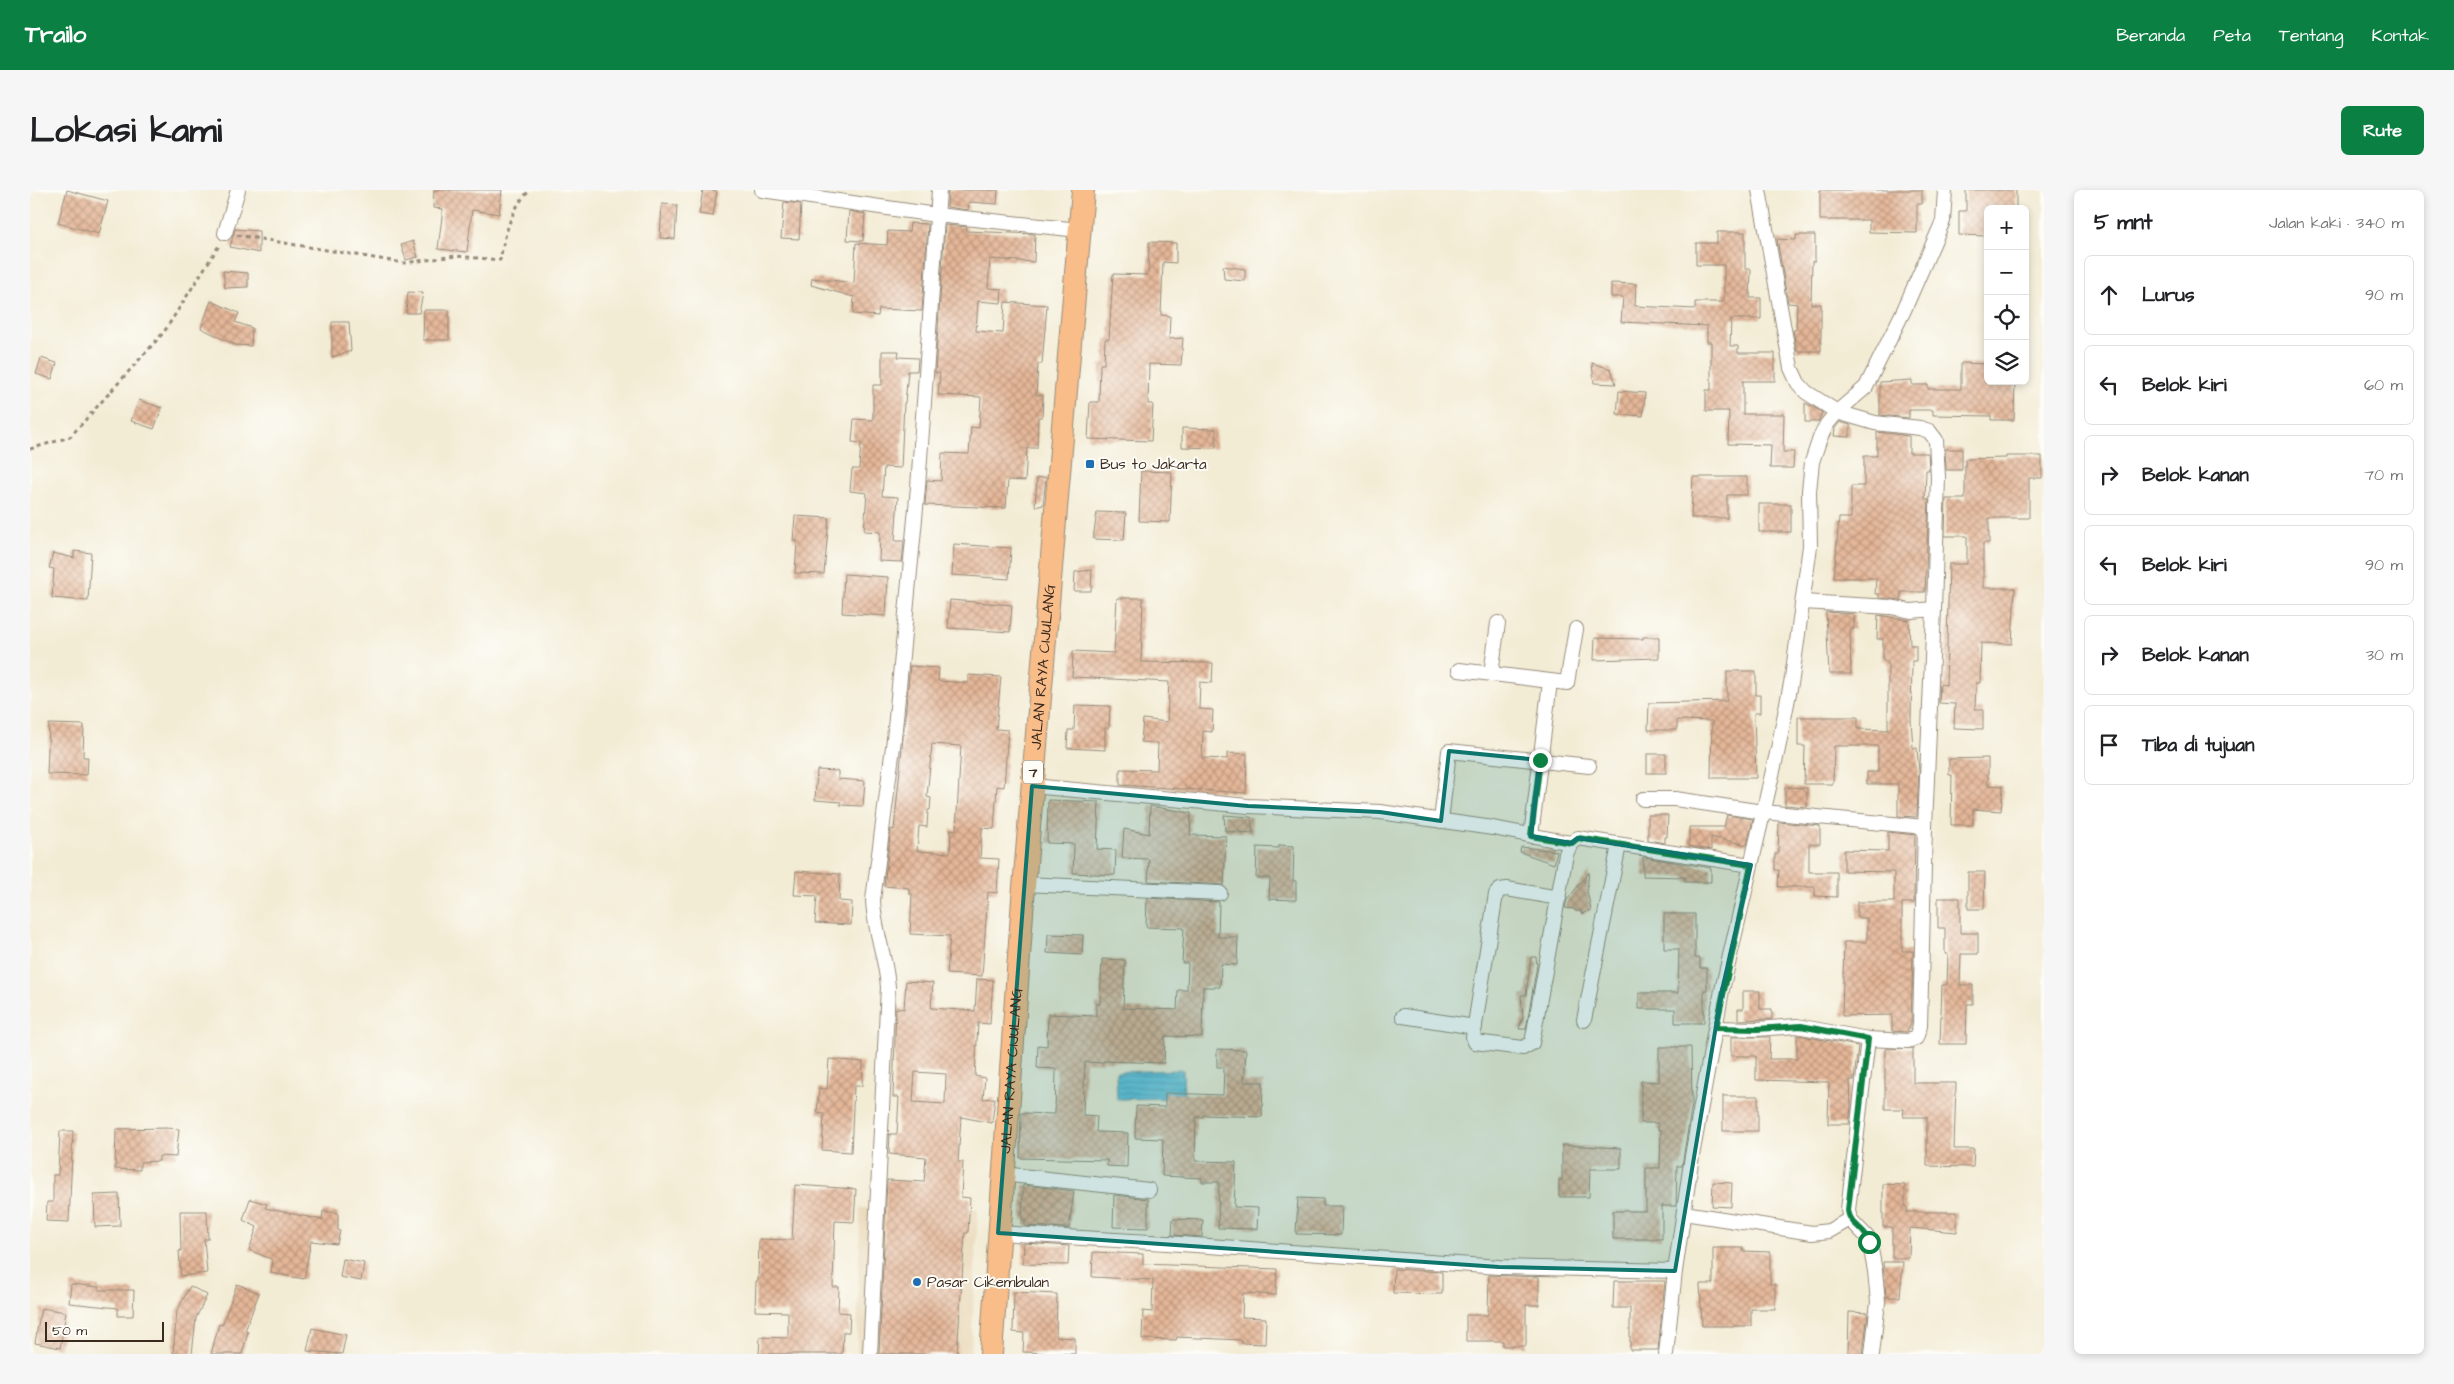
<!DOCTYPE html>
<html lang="id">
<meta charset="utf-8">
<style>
body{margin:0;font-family:"Architects Daughter",sans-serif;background:#f6f6f6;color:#202124}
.controls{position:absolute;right:15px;top:15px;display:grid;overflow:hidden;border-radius:8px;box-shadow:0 2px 8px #0003}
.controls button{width:45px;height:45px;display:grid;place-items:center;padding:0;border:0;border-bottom:1px solid #e0e0e0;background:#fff;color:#202124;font:25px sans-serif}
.scale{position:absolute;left:15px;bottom:12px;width:119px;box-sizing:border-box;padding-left:5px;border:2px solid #3b2a1e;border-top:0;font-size:14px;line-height:18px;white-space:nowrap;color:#3b2a1e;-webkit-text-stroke:4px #fdfcf7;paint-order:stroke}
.stop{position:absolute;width:15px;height:15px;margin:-11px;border:4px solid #0b8043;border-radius:50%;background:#fff}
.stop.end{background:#0b8043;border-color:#fff;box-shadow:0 1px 5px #0008}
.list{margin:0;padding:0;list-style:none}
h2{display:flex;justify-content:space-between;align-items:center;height:65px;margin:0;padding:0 20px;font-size:21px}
h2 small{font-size:16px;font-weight:400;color:#757577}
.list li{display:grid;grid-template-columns:32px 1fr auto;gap:15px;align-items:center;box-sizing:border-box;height:80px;margin:0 10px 10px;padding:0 10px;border:1px solid #e0e0e0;border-radius:8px}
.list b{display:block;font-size:19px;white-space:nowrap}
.list em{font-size:16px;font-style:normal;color:#757577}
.icon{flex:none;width:28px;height:28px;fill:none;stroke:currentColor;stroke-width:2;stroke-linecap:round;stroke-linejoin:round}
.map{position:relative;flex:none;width:2014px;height:1164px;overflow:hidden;border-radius:8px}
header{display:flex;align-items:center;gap:30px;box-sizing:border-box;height:70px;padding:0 25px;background:#0b8043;color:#fff}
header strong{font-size:24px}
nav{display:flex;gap:28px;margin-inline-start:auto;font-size:18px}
.intro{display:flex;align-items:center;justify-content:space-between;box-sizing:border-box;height:120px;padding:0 30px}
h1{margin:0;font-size:35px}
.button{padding:12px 22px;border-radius:8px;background:#0b8043;color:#fff;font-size:18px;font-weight:700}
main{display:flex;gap:30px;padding:0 30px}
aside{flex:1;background:#fff;border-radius:8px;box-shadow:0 2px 8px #0003}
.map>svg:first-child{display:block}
.built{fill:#e9d9ba}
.water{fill:url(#water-rules);stroke:#4e757e}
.building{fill:url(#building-cross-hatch);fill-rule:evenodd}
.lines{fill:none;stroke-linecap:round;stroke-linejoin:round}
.minor-casing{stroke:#978b7a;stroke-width:16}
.trunk-casing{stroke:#978b7a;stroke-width:24}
.path{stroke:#978b7a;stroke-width:3;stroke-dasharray:4 4;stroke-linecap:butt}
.minor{stroke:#fff;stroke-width:14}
.trunk{stroke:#f8bd89;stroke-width:22}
.route{stroke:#0b8043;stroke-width:6}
.marked{fill:#0f766e;fill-opacity:0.2;stroke:#0f766e;stroke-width:4;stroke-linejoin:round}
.poi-dot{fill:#1f6fb2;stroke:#fdfcf7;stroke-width:2}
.labels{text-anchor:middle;stroke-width:4;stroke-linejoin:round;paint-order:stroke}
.shield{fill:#fdfcf7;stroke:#75695f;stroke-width:1}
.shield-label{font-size:14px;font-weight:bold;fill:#3b2a1e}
.poi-label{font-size:15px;fill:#3b2a1e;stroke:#fdfcf7;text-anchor:start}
.street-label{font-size:15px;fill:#3b2a1e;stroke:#fdfcf7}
</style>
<header>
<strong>Trailo</strong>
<nav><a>Beranda</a><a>Peta</a><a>Tentang</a><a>Kontak</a></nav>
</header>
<div class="intro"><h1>Lokasi kami</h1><a class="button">Rute</a></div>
<main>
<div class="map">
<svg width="2014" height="1164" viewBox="0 0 2014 1164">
<defs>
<pattern id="water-rules" width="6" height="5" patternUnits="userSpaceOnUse" patternTransform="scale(1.25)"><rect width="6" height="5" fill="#61c0df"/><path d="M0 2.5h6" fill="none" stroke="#519cb4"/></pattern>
<pattern id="building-cross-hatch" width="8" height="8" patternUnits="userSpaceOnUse" patternTransform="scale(1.25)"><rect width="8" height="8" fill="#e5b799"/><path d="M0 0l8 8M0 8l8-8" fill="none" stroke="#bb957c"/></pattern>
</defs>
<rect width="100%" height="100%" fill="#fdfcf7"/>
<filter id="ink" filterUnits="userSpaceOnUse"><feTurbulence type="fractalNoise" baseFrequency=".02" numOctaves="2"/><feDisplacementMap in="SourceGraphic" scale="10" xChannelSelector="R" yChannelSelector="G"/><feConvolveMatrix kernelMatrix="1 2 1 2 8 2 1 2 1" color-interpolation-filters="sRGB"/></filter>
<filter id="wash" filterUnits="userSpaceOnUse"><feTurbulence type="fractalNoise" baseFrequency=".0096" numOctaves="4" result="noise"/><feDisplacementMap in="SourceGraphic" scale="20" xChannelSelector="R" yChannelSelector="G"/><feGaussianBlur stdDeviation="1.12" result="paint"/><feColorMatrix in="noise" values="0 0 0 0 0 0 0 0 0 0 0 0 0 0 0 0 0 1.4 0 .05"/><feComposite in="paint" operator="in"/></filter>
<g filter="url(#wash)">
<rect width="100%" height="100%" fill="#f3ecd5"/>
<path class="built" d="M830,1018l118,1 -7,145h-114z"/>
<path class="water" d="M1153,880l1,28 -67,1 -1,-27z"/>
<g id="blocks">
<g class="building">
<path d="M37,0l41,11 -9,33 -41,-11z"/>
<path d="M404,0h68l-3,24 -27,-4 -5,42 -29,-3 5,-40 -10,-1z"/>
<path d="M673,0l14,1 -4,25 -14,-2z"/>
<path d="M918,0h50l-1,14 -28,-2 -1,8 -21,-3z"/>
<path d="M1790,0h102v14h-5v29l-48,-1v-12h-49z"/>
<path d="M1936,0h50v18h-28v28l-29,-1v-24h7z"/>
<path d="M754,12l17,2 -2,35 -18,-1z"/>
<path d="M632,14l15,1 -2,34 -15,-1z"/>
<path d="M819,21l16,3 -2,27 -16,-1z"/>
<path d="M880,33l18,1 -6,87 -43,-2 -1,7 -25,-2 1,-17 -43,-12 1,-7 42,5 2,-40 31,2 1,-14 21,1z"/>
<path d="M915,35l22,2 -1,4 69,3 -1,28 -44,-3 -2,29 14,1 -1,14 -23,-2 -2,30 27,2 2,-31 42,3 -5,59h-4l-2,31h7l-1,22h-4l-1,31h-10l-2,33 -17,-1 -2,28 -81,-3 2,-25 14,1 1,-28 27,1 2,-27 8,1 2,-31 -43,-2 2,-22h-5z"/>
<path d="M205,39l24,2v22l-29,-6z"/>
<path d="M1687,42h28v37h6l-1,29h11v21h-30l-1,27h8v7h37v28h-32v33h41l-1,38h11l-1,16h-23l1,-23 -43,-1 1,-33h-23v-21h5v-48h-4v-16l-86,-4 2,-25h-12v-14l25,1 -1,22 60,3v-7h29v-37h-28v-22h21z"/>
<path d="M1766,45h19v26h-3l-1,43h10v47h-24l-4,-21h3l1,-26 -9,-1 -11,-64 19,1z"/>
<path d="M383,51l5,16 -12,3 -5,-15z"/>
<path d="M1119,52l27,1v20l-13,-1 -2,53 9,1 -1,23 14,-1 -2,27 -32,-1 -1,40h5l-2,37 -63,-2 2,-37h9l1,-38h4l1,-25h4l4,-65 35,1z"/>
<path d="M1193,76l22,3v12l-21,-2z"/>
<path d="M193,81l25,2v14l-23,1z"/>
<path d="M378,102l15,1 -4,20h-13z"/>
<path d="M181,111l28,12 -4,9 17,6 -1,18 -16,-1 -34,-17z"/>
<path d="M394,120h25v30h-26z"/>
<path d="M302,132h17l2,29 -19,6z"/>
<path d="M852,161h17l-1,6 20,1 -1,13h-9l-3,32h-1l-3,65 -17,-1 -2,29 16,1 -3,44h9l-2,21 -23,-1 1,-29 -16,-1 3,-38 -17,-2 2,-22h7l2,-26 -9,-1 2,-23 19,1v-35h9z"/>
<path d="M11,168l16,5 -5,16 -16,-5z"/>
<path d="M1562,173l19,6 5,15 -22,-1z"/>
<path d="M1931,173l27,1v17h27l-1,39h-23v-4l-58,-1v-5h-24v8l-29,-3v-33l32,-2v5h16v4h33z"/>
<path d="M1589,201l26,2 -2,23 -26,-2z"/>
<path d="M109,210l23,8 -8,21 -23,-8z"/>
<path d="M1775,213l17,9 -4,10h-13z"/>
<path d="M1810,232l10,3v12l-16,-1 1,-8z"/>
<path d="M1152,238l34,1v19l-34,-1z"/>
<path d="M1847,242l32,4v17h19l1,17h-3l-1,29h4l-4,93h-24v8l-22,-2v-4h-4l1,-16h-42l5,-60h12v-32h13v-30h13z"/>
<path d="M1915,259h17v21h-16z"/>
<path d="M1976,266h36v22h-13v40h-40v25h-6v45h32l-3,56 -31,-1 -1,40h-4l-1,26h8v20l-29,-1 1,-24 -16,-1 1,-19 6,1 3,-121h18v-28h-22l1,-37h19v-40l41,-1z"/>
<path d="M1111,281l31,1 -2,50 -31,-1z"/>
<path d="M1016,287l-3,28 -8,2 2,-29z"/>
<path d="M1663,287h54v18h-20v23h-36z"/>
<rect x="1729" y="314" width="32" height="28"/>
<path d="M1067,322l29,1 -2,27 -31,-1z"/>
<path d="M765,326l34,2 -5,56 -29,-1 2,-32h-4z"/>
<path d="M924,354l57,4 -2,31 -57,-4z"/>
<path d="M44,361l17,2 -3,48 -36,-3 2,-29 -5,-1 4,-15 21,5z"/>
<path d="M1062,380l-1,21h-17l1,-19z"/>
<path d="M814,384l44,3 -2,39 -44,-3z"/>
<path d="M1087,408h26l-2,64 72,1 -1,20 -12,-1 -1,27 14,1 -1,22 -9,-1 -1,27 25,1v-6l20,1 -1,39 -126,-8v-16l37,1 1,-27 -17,-1 2,-23 24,3 2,-40 -97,-5 1,-26 41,2z"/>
<path d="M920,410l62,5 -2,27 -62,-4z"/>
<path d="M1796,422l28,2v15h-4l1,45h-22z"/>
<path d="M1848,425l31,5 1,25h6v16h-4l-1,59 2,28h4l2,23 -2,45 -2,1 -17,-1v-32h-31v-12h11v-26h-44l-1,38h-29l1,-38h-7v-29h60v12l30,1v-69h-5v-22h-6z"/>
<path d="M1613,447h16v21l-65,2 1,-22 48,1z"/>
<path d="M880,476l29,2 -1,13 30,2v-8l33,2 -5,52 12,1 -4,57 -7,-1 -3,43 -12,-1 -2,30 19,1 -2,34 -9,-1 -6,84 -35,-2 3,-38 -40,-2 2,-40h-3v-6l-25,-2 7,-57 3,1zM902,554l29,2 -5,84 -5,-1 -1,24 -33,-2 2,-25 8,1 1,-17h2l1,-12 -4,-1z"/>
<path d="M1697,481h29v24h4v18h-6l2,65h-45l1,-57 -35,-1v10h-29l1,-27 78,-2z"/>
<path d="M1045,515l35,1 -1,22h-4v22l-38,-2 1,-18h6z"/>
<path d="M19,534l35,1 -1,32h5l-1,18 -40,-1z"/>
<rect x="1617" y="564" width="19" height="19"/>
<path d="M1958,568v27l15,1 -2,25 -28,-2v16h-22l1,-50h-3v-16z"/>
<path d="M787,580l21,1v8l27,2 -2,25 -23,-1 1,-3 -26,-2z"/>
<path d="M1755,597l22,1v19l-22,-2z"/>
<path d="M1018,610l51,2 -2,47 19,1 -1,25 -42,-2 1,-29 -27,-1z"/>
<path d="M1120,616l41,7 -1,22 36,1 -2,49 -76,-4 1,-22 -27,-1 2,-29 25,5z"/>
<path d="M1194,625l27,2 2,16 -28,-2z"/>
<path d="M1618,625h20l-1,22h-2v6l-17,-3z"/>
<path d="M1697,625l26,4 -6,26 -36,-8v13l-22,-4v-19h35z"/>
<path d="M1749,632l41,4v18h-11v28h28v25l-22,-1v-9h-37l1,-17h-4v-16h3z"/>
<path d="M1858,642l27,3 -1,68h-12v48h11l-2,73 -4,8 -15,-1v-16l-50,1 2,-74h23v-24h-10v-16h37v-30l-50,-1v-21l44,1z"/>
<path d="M1249,655l15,1 -1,35h3v19l-27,-1 1,-21h-14l1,-31 22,1z"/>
<path d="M1491,657l36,4 -3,13 -34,-12z"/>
<path d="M1613,667l68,11v14h-26v-5l-42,-1z"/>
<path d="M766,681l44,3 -1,27 13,1 -1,23 -36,-2 2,-27 -23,-1z"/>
<path d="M1559,682l-2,18 4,20 -9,4 -1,-3h-6v-2l-10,-1 2,-8z"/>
<path d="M1938,682h17l-1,37h-16z"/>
<path d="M1117,708l72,4 -1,35h20l-1,28 -16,-1 -1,23h-17l-1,50 -37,-1 -1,27 -61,-2v2l-18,-1 -2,53 14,1 -1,16 32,1 -1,34 -20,-1v-6l-87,-2 1,-45 34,1 1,-45 -19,-1 1,-23 9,1 1,-32 48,2v-12h4l2,-45 23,1 -2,48 54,2 1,-20h9l1,-27h-6l2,-35 -38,-1z"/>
<path d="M1908,708h22v35h18v21h-17l-1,31h13v19h-6l-1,40h-26l2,-59h5l1,-31h-3v-26h-7z"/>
<path d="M1634,724h31v44h5v10h7v22h-3v33h-29v-14h-36v-16h39l1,-44h-15z"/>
<path d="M1018,744l35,1 -1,20 -35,-2z"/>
<path d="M1501,767h5l1,8 -11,64h-7l4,-12 -2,-22h5z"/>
<path d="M947,789l16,1 -3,44 -12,-1 -3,53 10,2 -2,21 12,-1 -3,25 -31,-6 -3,45h5l-2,35 9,1 -2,35h-3l-8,121h-78l8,-174 37,2 2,-25 -37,-3 1,-20h7l2,-37h-6l3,-89 8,1 2,-28 27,2 -2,25 44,3zM885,882l31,2 -1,30 -32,-2z"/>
<path d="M1713,801h17v18h12v10l-34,1v-11h5z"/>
<path d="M1767,845l61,11 -4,34h-4l1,26 -2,18h-21l1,-42 -73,-2v-24h-25v-19h39l-1,22h28z"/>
<path d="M1629,857h32l1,57 -10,62h-5l-1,40h-14v33h-49v-28h33v-43h14l1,-38h-3v-7h-17v-42l18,1z"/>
<path d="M1883,858v35h43l-2,66h20l-1,18 -46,-1v-49h-24l1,-8h-19v-60z"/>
<path d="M1187,859l29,1 -2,32h19l-1,35 -59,-2v2h-7l-1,44 41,1 -2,45 24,1 -1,21 -39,-1 1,-46h-17v-4l-40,-2 1,-37 -28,-1 1,-32 29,1v-14l58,2 1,-28h-7z"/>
<path d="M799,869l34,3 -1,24h-8l-3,66 -29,-2 2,-36 -7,-1 2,-25 8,1z"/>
<rect x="1693" y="906" width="35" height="35"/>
<path d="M137,938l12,1 -3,28 -17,-1v5l-19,1v8l-25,-1 1,-40z"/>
<path d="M30,941h13l-4,91 -23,-1 1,-19h6v-27h5z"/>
<path d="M1532,955l59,3v21h-31l-1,28h-30v-17h3z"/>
<path d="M1683,992l19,1 -1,24 -19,-1z"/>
<path d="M1853,994l22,1v21h2v6h50v20l-47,-4 -1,30h-17v-31h-9z"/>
<path d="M765,995l61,4 -2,33 -19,-1 -2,66h6l-1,25 12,1 -1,19h-6l-1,22h-83l1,-17 28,1v-26l-33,-1 1,-30h2l1,-42 33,1z"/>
<path d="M993,995l51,6 -5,37 -44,-2v-6h-3z"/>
<path d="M89,1004l1,32 -25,1 -1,-32z"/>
<path d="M1084,1005l34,4v29l-35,-1z"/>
<path d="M1268,1008l25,1v7h19l-1,29 -45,-1z"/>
<path d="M220,1009l17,5 -2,4 57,12 1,-9 15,2v17l2,1 -3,13 -26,-3 -7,38 -33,-6 2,-13 -24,-10 8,-23 -14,-7z"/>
<path d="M150,1021h27l1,28h-4l3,34 -26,3 -2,-25h2z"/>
<path d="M1143,1029l30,1 -1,17 -30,-2z"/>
<path d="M994,1053l45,3 -1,19 -45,-1z"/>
<path d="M1683,1058h30v3l27,1v32h5v25h-24v17h-49l-2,-42h13z"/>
<path d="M1063,1062l50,2v10l134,5 -1,26 -33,-2 -1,24 24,1 -1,26 -24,-1v-3l-64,-3 -1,3 -34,-1 1,-28 9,1 1,-32 -61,-3z"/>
<path d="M313,1069l21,4 -3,18 -21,-4z"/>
<path d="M1853,1072h20l-3,35h-14z"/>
<path d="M1364,1079l48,3v22l-49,-1z"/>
<path d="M1459,1085l50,2v28h-13v41h-23v-5h-37v-26h22z"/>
<path d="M1584,1091h51l-7,69h-28v-42h-17z"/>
<path d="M41,1094l28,3v3h35l-1,26h-15v-8l-49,-5z"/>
<path d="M207,1094l22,9 -14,38 3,1 -6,22h-31l8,-30 3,1z"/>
<path d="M160,1096l17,9 -11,23 -4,36 -19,-1 4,-42z"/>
<path d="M984,1102l43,2 -1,43 19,1v16l-52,-2 1,-19 -11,-1z"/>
<path d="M11,1118l25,4 -6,36 -25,-5z"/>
<path d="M1819,1122l19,1 -5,41h-15z"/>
<path d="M282,1138l34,7 -4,19 -35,-3z"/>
</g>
</g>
</g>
<g filter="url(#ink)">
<use href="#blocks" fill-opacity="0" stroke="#978b7a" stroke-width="1"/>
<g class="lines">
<g class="minor-casing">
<g id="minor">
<path d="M732,0l174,25 143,15"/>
<path d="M195,43l13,-43"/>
<path d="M1773,412l88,5 20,4 23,-2"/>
<path d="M1429,480l108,13 9,-54"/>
<path d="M1461,484l7,-51"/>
<path d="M1002,596l216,20 132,6 113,16 78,15"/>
<path d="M1613,609h32l88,13 162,15"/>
<path d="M1411,631l8,-70 140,15"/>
<path d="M1501,646l19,-154"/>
<path d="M994,694l196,9"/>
<path d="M1529,708l-52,-9 -7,1 -4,4 -23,143 2,5 48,6 9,-5 34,-189 5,-11 7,-5 173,27"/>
<path d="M1373,826l72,11"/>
<path d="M1554,830l35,-175"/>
<path d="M1686,838l41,1 40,-3 71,13 40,2 8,-3 4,-12 5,-199 9,-218 4,-132 -2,-37 -7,-9 -9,-3 -45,-5 -38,-11 -31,-20 -8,-9 -7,-15 -32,-178"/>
<path d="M1838,849l-20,171 2,9 19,20 6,32 3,31 -6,52"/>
<path d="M972,984l147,16"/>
<path d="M1654,1023l128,20 17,-2 21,-12"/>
<path d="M968,1043l169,10 332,24 176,4"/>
<path d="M840,1164l18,-367c-2,-30 -14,-57 -15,-87l21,-161 24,-252 21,-297"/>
<path d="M1636,1164l9,-83 17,-115 30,-166 56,-241 14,-71 18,-132 -1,-55 3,-29 8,-24 7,-14 10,-12 29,-25 38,-77 39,-89 2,-31"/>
</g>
</g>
<g class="trunk-casing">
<g id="trunk">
<path id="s1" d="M961,1164l32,-455 60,-709"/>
</g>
</g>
<g class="path">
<path d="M207,45l167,28 52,-7 44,4c5,-26 11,-52 30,-70"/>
<path d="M0,259l40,-12 94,-105 56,-88"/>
</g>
<use href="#minor" class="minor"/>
<use href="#trunk" class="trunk"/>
</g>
</g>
<g class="lines" filter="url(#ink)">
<path class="route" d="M1510,570l-9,76 41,7 6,-5 173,27 -35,163 41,1 44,-3 67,13 -20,171c1,15 18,18 21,32"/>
</g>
<path class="marked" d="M1419,561l91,9 -9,76 40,7 7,-5 173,27 -29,125 -47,281 -176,-4 -501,-34 34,-447 216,20 132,6 61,9z"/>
<g class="poi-dot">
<rect x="1055" y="269" width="10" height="10" rx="2.5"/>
<circle cx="887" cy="1092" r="5"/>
</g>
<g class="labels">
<rect class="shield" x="993" y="570.5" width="20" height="23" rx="4"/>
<g class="shield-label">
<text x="1003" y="587">7</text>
</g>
<g class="poi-label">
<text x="1070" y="279">Bus to Jakarta</text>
<text x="897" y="1097">Pasar Cikembulan</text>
</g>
<g class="street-label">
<text dy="5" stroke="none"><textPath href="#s1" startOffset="689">JALAN RAYA CIJULANG</textPath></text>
<text dy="5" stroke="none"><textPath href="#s1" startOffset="284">JALAN RAYA CIJULANG</textPath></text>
</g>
</g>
</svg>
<div class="controls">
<button>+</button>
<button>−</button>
<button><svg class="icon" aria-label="locate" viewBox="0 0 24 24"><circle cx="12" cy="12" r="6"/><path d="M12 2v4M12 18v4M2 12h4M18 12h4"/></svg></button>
<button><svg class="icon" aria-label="layers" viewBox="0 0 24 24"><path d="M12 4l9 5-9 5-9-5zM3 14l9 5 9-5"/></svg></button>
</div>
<div class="scale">50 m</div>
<div class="stop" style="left:1839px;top:1052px"></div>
<div class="stop end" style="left:1510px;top:570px"></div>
</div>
<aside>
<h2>5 mnt<small>Jalan kaki · 340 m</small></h2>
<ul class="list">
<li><svg class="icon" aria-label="ahead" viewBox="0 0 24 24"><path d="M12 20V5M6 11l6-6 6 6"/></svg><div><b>Lurus</b></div><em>90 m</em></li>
<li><svg class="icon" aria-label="left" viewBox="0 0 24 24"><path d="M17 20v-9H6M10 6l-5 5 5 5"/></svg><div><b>Belok kiri</b></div><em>60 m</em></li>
<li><svg class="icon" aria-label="right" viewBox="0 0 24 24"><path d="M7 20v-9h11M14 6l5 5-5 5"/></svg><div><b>Belok kanan</b></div><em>70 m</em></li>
<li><svg class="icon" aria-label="left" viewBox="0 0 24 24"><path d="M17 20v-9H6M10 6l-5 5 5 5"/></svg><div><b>Belok kiri</b></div><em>90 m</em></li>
<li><svg class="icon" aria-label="right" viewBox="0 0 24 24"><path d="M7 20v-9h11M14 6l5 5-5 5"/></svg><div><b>Belok kanan</b></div><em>30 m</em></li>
<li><svg class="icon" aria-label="arrive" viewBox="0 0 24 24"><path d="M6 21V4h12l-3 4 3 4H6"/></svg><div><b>Tiba di tujuan</b></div></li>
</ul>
</aside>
</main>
